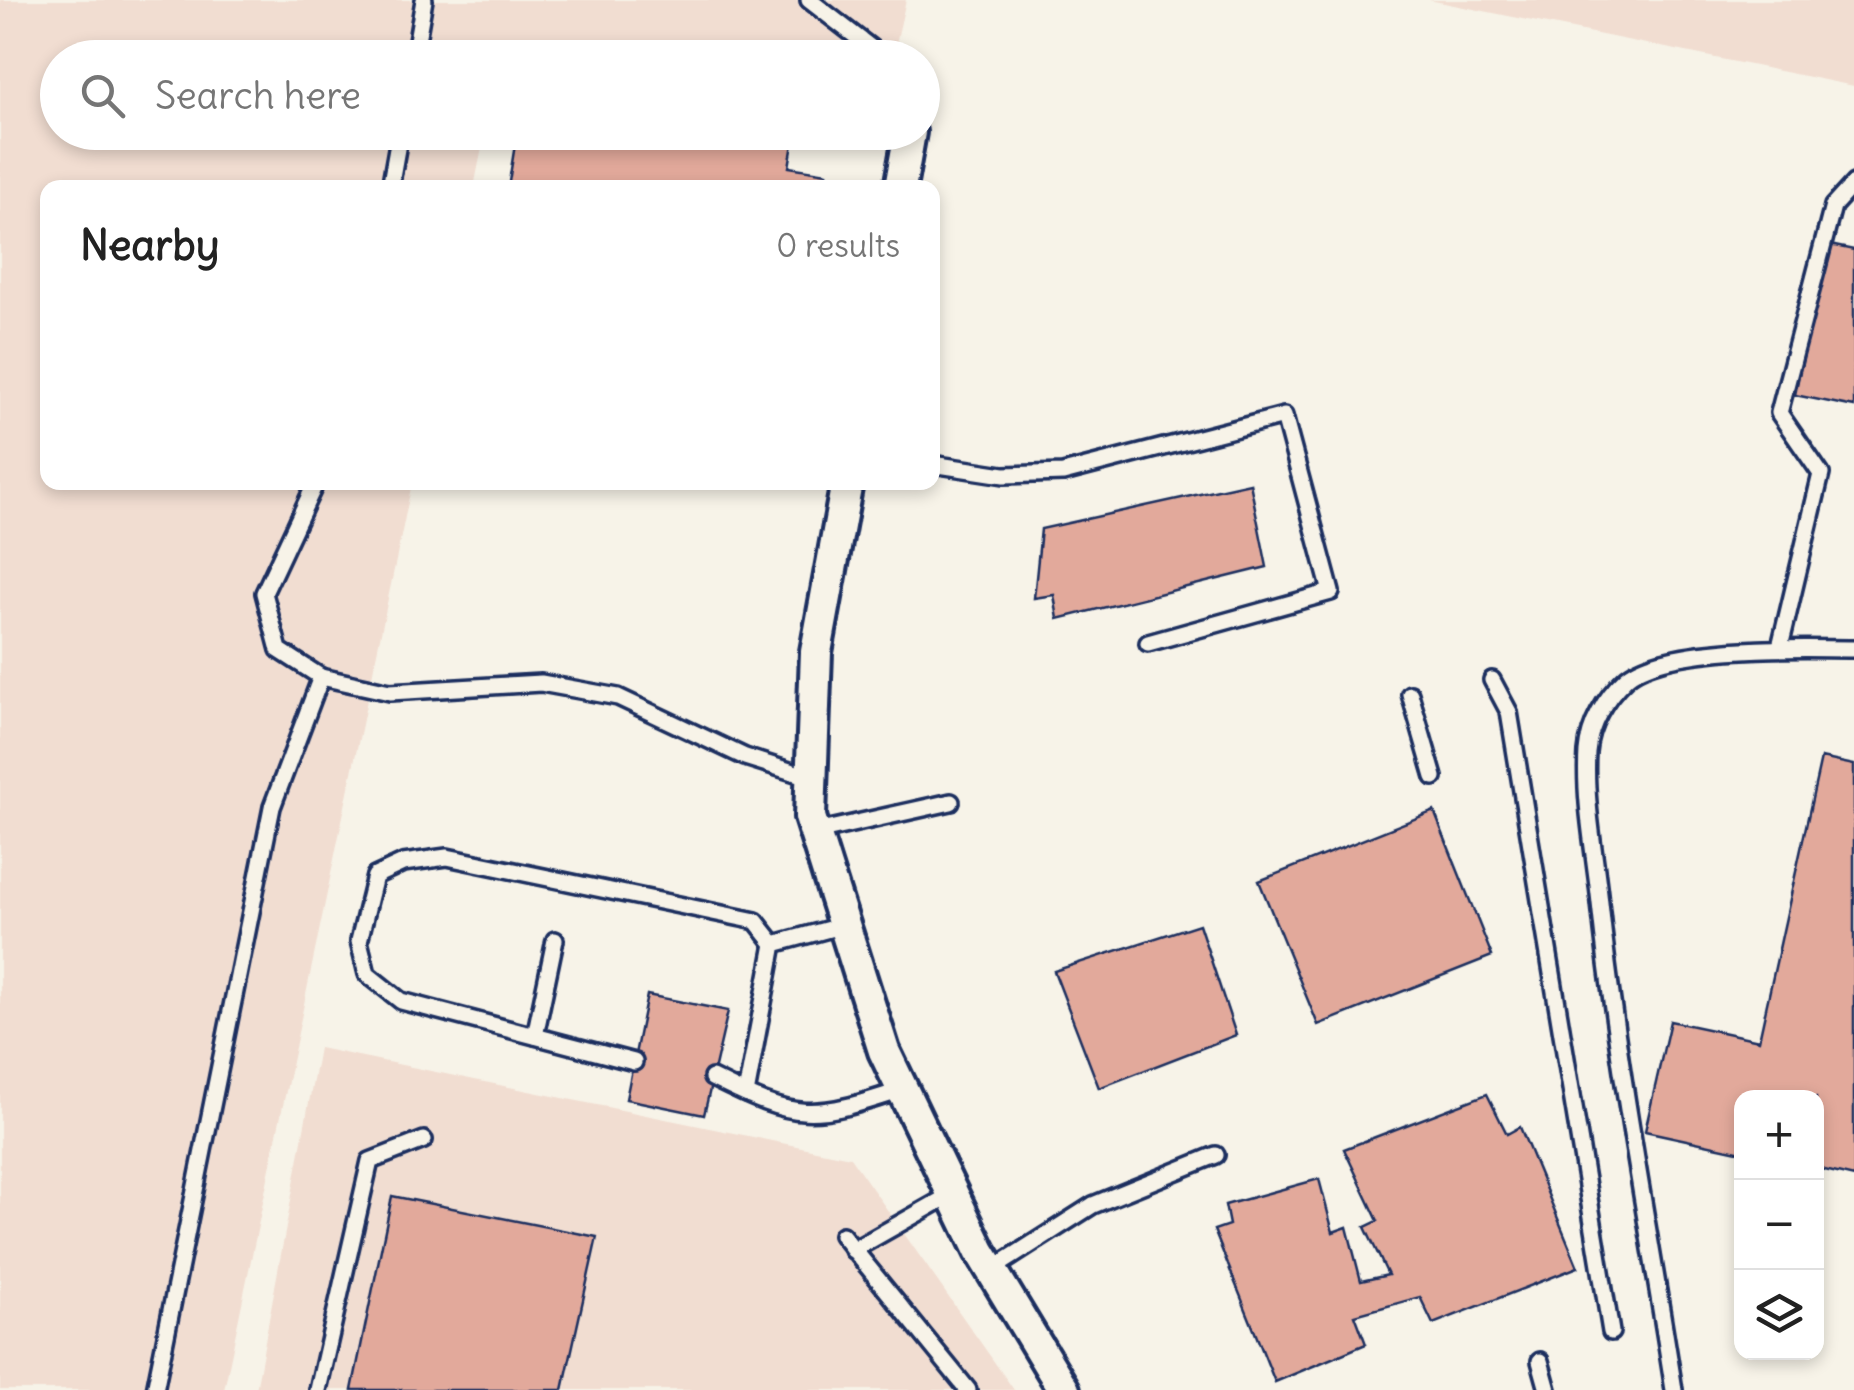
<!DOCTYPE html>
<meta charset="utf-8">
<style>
body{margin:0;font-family:Delius,sans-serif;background:#f6f6f6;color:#222}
.controls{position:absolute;right:30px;bottom:30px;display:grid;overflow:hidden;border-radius:20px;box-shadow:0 5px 15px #0003}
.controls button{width:90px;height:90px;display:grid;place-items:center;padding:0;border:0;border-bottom:2px solid #e0e0e0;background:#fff;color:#222;font:50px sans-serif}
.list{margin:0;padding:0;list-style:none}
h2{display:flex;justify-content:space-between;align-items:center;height:130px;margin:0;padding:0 40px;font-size:42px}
h2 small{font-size:32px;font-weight:400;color:#767676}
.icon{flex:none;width:55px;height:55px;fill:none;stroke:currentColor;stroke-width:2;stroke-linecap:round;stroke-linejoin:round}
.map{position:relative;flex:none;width:1854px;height:1390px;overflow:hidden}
.search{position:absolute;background:#fff;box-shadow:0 5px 15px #0003;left:40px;top:40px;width:900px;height:110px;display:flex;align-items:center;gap:25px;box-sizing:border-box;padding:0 35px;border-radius:55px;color:#767676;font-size:38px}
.panel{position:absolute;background:#fff;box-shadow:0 5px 15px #0003;left:40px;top:180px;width:900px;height:310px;border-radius:20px}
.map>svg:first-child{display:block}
.built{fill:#f1ddd1}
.building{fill:#e2a99b;stroke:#1b2f5e;stroke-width:2.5}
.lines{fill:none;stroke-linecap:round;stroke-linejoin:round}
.lane-casing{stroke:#1b2f5e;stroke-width:22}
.street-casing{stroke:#1b2f5e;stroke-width:38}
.lane{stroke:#f7f3e8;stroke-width:15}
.street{stroke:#f7f3e8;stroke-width:30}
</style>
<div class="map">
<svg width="1854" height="1390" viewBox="0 0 1854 1390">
<rect width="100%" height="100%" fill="#f7f3e8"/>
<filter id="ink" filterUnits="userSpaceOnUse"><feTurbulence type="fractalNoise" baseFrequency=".01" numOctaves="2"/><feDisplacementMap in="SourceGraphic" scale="20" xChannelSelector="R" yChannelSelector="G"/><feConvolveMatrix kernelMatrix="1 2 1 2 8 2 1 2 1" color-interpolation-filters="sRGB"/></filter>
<g filter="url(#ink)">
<g class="built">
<path d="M0,0h906l-13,57h-317l-71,-17 -5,18h-442v74l427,1 -11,54 -426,1v294l364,1 -188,907h-224z"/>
<path d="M1429,0h425v86z"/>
<path d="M319,1048l531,109 164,233h-758z"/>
</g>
<g class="building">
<path d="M517,132h278l-6,35 38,6 -3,15h-316z"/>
<path d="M1825,244l29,6v157l-59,-12z"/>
<path d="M1250,483l17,84 -209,52 -4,-24 -20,3 7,-69z"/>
<path d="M1821,758l33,7v412l-38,-9v-70h-74v54l-97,-21 25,-110 89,19z"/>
<path d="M1434,811l58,145 -174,69 -59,-144z"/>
<path d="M1199,924l37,111 -137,53 -45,-117z"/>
<path d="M647,995l81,16 -24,104 -78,-16z"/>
<path d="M1487,1094l20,40 13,-7 58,140 -145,57 -13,-27 -65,18 11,29 -91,38 -61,-152 15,-5 -4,-20 94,-26 14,53 14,-5 14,54 27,-6 -23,-48 13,-6 -34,-72z"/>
<path d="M392,1196l205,41 -34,153h-211z"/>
</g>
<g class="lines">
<g class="lane-casing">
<g id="lane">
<path d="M809,0l75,58"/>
<path d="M414,58l10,-58"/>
<path d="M390,188l10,-56"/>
<path d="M932,464l72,11 59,-2 221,-57 47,176 -183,51"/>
<path d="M1780,647l41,-173 -42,-61 54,-207 21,-23"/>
<path d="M321,677l69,15 151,-9 77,14 127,60 67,21"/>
<path d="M1492,680l17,32 102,620"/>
<path d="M1410,694l24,83"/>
<path d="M816,832l135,-30"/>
<path d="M535,1036l20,-96"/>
<path d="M634,1062l-233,-61 -34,-27 -8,-33 16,-65 28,-13 44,-6 309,64 18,23"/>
<path d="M712,1078c86,43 99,42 190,12"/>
<path d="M746,1094l28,-150 70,-19"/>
<path d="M842,1235l126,155"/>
<path d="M853,1250l99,-56"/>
<path d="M991,1270l102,-65 123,-50"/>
<path d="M1540,1361l8,29"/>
<path d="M155,1390l117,-583 49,-130 -42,-27 -15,-57 52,-111"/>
<path d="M318,1390l52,-229 54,-21"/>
<path d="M1674,1390c-25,-162 -57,-324 -74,-487 -5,-49 -16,-102 -13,-151 2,-27 18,-54 38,-73 36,-35 178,-31 229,-30"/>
</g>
</g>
<g class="street-casing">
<g id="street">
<path d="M900,188l10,-56"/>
<path d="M847,482l-31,170 -6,165 74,234 96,200 84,139"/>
</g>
</g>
<use href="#lane" class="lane"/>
<use href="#street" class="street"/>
</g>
</g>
</svg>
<div class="controls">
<button>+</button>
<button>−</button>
<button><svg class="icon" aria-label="layers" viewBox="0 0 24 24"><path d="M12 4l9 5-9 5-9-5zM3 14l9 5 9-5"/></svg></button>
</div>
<div class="search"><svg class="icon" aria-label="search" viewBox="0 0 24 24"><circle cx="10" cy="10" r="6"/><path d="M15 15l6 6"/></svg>Search here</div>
<section class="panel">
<h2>Nearby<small>0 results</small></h2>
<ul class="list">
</ul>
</section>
</div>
